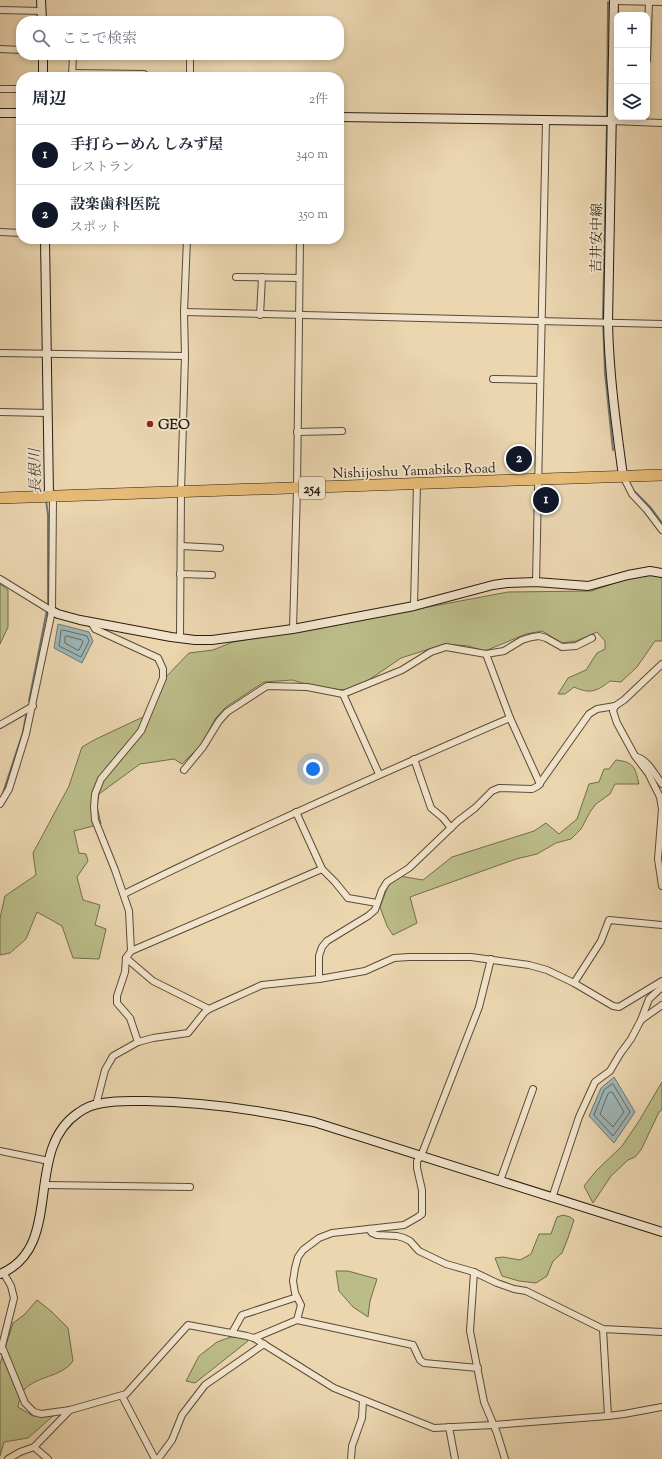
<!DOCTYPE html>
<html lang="ja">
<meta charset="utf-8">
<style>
body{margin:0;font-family:"Sorts Mill Goudy","Noto Serif JP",serif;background:#f2f2f3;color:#1f2937}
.controls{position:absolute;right:12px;top:12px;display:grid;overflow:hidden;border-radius:8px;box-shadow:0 2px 6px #0003}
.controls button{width:36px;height:36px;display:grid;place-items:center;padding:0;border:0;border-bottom:1px solid #e0e1e3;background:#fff;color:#1f2937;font:20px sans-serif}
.you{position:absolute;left:313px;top:769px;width:14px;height:14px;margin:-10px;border:3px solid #fff;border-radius:50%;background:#1a73e8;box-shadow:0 0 0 6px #1a73e833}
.badge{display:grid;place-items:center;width:26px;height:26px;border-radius:50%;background:#111827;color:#fff;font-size:13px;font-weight:700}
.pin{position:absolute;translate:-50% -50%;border:2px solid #fff;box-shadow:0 1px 4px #0006}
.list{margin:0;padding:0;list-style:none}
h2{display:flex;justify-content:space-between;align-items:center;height:52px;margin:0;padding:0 16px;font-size:17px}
h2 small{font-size:13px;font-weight:400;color:#747a83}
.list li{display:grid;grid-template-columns:26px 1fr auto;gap:12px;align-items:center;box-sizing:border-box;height:60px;padding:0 16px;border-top:1px solid #e0e1e3}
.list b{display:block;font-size:15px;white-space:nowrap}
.list p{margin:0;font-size:13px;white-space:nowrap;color:#747a83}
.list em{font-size:13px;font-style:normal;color:#747a83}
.icon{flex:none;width:22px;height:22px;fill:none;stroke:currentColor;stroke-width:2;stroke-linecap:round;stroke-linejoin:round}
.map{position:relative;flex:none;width:662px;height:1459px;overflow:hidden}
.search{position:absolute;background:#fff;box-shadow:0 2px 6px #0003;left:16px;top:16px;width:328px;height:44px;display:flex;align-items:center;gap:10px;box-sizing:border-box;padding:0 14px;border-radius:16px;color:#747a83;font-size:15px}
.panel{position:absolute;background:#fff;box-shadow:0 2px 6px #0003;left:16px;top:72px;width:328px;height:172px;border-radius:16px}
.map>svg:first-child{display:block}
.green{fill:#bbbd89;stroke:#726d4c}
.water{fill:#9eb6b7;stroke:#6f7973}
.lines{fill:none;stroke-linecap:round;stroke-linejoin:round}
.shore{stroke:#636a62;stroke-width:1}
.stream{stroke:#6f7973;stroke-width:2}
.street-casing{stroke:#594b36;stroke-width:8}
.secondary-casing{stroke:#281d0e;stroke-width:10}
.highway-casing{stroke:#281d0e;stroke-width:12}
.street{stroke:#f2e4cc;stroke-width:6}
.secondary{stroke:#f2e4cc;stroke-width:8}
.highway{stroke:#e6bb78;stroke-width:11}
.poi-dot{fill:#8f2418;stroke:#f2e4cc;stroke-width:1.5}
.labels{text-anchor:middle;stroke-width:3.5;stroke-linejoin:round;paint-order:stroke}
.shield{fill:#f2e4cc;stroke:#655947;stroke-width:1}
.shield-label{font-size:13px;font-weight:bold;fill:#281d0e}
.street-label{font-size:14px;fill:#281d0e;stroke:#f2e4cc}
.poi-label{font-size:14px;font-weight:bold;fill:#281d0e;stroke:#f2e4cc;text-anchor:start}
.water-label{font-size:15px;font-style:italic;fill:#4b4b41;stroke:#f2e4cc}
</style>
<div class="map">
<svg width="662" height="1459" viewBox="0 0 662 1459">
<rect width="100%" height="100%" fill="#ebd6b0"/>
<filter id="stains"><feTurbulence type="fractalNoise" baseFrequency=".005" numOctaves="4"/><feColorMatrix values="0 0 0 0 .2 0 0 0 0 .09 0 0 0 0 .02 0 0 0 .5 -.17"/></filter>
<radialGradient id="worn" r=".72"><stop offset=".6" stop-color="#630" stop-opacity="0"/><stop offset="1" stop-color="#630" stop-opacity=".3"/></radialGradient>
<g class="green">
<path d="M650,574l12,3v64h-7l-18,26 -16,15 -11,-1c-14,11 -20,13 -36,6l-9,7h-7l10,-16 18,-8 11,-17 8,-4v-8l-8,-9 -21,9 -14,2 -20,-12 -16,3 -41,17 -17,-5 -23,-2 -44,14 -41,28 -14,4 -26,-2 -28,-8 -28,2 -38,25 -11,12 -13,25 -20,20 -8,-5 -34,5 -41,30 -2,12 4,18 -27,7 5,22 7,1 2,7 -11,16 6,23 17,5 -5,20 11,4 -7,30 -26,-1 -11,-32 -25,-14 -11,27 -16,14 -10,2v-37l5,-22 31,-21 -3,-22 36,-67 13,-39 14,-8 47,-22 18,-35 28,-29 24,-3 20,-8 72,-12 203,-38 83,-1 39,-13z"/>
<path d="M0,584l8,6v37l-8,17z"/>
<path d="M616,760c18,2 19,7 23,24h-24l-5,10 -14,10 -6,8 -9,17 -10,10 -15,4 -19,11 -21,5 -106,38 7,26 -24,12 -6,-9 -7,-19 8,-21 11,-10 24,4 29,-23 82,-26 12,-8 13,11 18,-15 12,-35 10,-2 5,-13h5z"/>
<path d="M662,1082v28l-3,2 -18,38 -6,7 -7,3 -17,16 -18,27 -9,-17 12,-15 26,-25 17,-25z"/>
<path d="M563,1215l7,2 4,3 -6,18 -6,15 -9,8 -6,15 -11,7 -17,-2 -17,-5 -7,-18 8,-1 17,3 11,-6 8,-20h12l6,-17z"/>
<path d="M336,1271h12l29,8 -7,22 -2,16 -15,-10 -14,-16z"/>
<path d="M37,1300l14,11 17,17 5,33c-11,17 -38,14 -51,31 -2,3 -3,10 -4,15l15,9h20l-25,22 -24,4 -4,14v-92l13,-41 11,-8z"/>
<path d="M231,1337l16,1 1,3 -53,42 -9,-2 13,-25 18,-14z"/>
</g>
<g class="water">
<path d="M58,624l31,8 4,9 -11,22 -28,-15z"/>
<path d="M614,1077l21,35 -21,31 -25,-27 12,-28z"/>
</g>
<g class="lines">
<g class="shore">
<path d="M63,630l24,6 2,5 -8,16 -22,-11 2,-15z"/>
<path d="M67,636l15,4 1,2 -4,8h-2l-12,-7v-6z"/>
<path d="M613,1084l17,28 -17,24 -19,-21 10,-25z"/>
<path d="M611,1092l2,1 11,19 -11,15 -13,-13 8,-20z"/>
</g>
<g class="stream">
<path d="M607,118l1,-116"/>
<path d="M607,122l-4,196 2,55 8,77"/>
<path d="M634,491l17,17 11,15"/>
<path d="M46,500l2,15v91"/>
<path d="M29,701l18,-91"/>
<path d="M2,796l21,-64 3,-16"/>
</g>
<g class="street-casing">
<g id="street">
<path d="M614,1l48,1"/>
<path d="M0,10l42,1"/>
<path d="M0,49l21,1"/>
<path d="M647,60l2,-59"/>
<path d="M72,73l72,1 4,3"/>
<path d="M72,77l1,-22"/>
<path d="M190,77v-22"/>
<path d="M0,89h21"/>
<path d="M612,121l50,2"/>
<path d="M0,232l21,1"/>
<path d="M236,277l63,1"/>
<path d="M184,312l478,12"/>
<path d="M260,315l2,-38"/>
<path d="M0,353l185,3"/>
<path d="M493,379l47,1"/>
<path d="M0,412l47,1"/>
<path d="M297,432l45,-1"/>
<path d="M623,476l9,18 15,16 15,20"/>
<path d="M181,546l39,2"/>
<path d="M180,574l32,1"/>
<path d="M0,579l52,32"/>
<path d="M536,582l10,-461"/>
<path d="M414,606l3,-122"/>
<path d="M91,622l4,7 63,29 5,11v9l-22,53 -40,48 -6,15 -1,13 1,13 20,50 14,41 2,40 -5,7 -1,14 -8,24v7l13,15 8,24"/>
<path d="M293,629l4,-140 3,-250"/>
<path d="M180,638l1,-146 4,-136 -1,-44 3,-73"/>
<path d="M486,654l24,64 30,66"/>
<path d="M662,664l-38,36 -9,6 -2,5 4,12 18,33 13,17 12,24 2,12 -4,50 4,27"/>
<path d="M343,694l36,80"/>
<path d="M0,725l33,-19"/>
<path d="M637,757c11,3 18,18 25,27"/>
<path d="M414,759l17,49 12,10 8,10"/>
<path d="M184,770l19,-23 16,-26 8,-9 40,-26 40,1 36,7 59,-24 29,-18 15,-5 40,7 18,-3 18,-11 10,-3 7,-1 7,2 16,9 14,-1 16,-8"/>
<path d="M0,804l9,-15 17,-55 26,-123 1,-115"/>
<path d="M296,812l26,57 13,13 13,16 29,5"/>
<path d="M124,894c127,-63 256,-120 386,-176"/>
<path d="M131,951l191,-82"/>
<path d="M126,958l27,23 56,28"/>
<path d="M319,979v-23l3,-9 5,-6 41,-25 7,-6 7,-20 5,-8 22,-14 49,-47 17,-13 17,-17 7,-3 33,1 6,-3 51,-72 8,-5 18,-3"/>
<path d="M574,983l27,-42 8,-21 53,5"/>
<path d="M641,1020l8,-21 13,-12"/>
<path d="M96,1105l9,-35 8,-14 25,-14 15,-4 35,-5 16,-20 5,-4 53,-24 57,-6 46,-8 29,-13 15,-1h62l58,8 18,5 27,13 39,23 6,1 43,-26"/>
<path d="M0,1151l49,10"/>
<path d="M500,1181l33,-92"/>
<path d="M45,1185l145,2"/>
<path d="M552,1198l27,-81 16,-35 15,-11 10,-17 11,-15 10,-19 21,-15"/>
<path d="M369,1229l3,4 5,2 20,1 7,2 6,3 9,10 27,13 28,8 23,11 17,6 12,2 77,38 59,3"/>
<path d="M474,1272l-4,59 14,71 13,31 8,26"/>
<path d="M297,1320l116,25 7,15 4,3 54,5"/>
<path d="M603,1329l5,87"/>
<path d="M232,1333l10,-18 55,-18"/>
<path d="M254,1338l43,-18 4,-15 -6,-12 -2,-12 2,-13 3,-11 5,-7 16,-12 13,-5 72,-8 14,-8 4,-3v-24l-5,-22v-7l4,-5 58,-149 12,-48"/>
<path d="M0,1347h2l23,56 9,9 7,2 29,-4 56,-16 62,-69 59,11 7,2 80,50 100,40 59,-3 115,-9 16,-2 38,-7"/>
<path d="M1,1350l13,-52 -3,-12 -8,-14"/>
<path d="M122,1396l33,63"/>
<path d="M449,1427l6,32"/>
<path d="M34,1447l14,12"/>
<path d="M8,1459l12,-7 14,-5 36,-37"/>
<path d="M158,1459l14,-19 10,-25 23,-30 59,-41"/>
<path d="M351,1459l1,-13 10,-28 1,-18"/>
</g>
</g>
<g class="secondary-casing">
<g id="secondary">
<path d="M41,0l1,21"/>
<path d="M614,0l-6,322c1,52 8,103 15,154"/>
<path d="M43,55v22"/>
<path d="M0,113h21"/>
<path d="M339,117l273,4"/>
<path d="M45,239l4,257"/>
<path d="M52,611l6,3 22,6 91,17 24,3h17l81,-11 121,-23 79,-21 14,-2 29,-1 52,4 40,-11 22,-4 12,2"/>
<path d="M0,1274c66,-27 22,-123 78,-161 7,-5 17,-9 25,-10 14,-3 29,-2 43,-2 56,1 114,9 168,21l348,110"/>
</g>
</g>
<g class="highway-casing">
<path id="highway" d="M0,498l662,-23"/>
</g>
<use href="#street" class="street"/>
<use href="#secondary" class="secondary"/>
<use href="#highway" class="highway"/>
</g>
<circle class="poi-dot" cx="150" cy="424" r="4"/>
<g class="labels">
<rect class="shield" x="299" y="477" width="26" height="22" rx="3"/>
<g class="shield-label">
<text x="312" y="493">254</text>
</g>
<g class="street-label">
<text transform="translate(596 238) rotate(-89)" y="5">吉井安中線</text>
<text transform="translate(414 470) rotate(-2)" y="5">Nishijoshu Yamabiko Road</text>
</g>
<g class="poi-label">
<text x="158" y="429">GEO</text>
</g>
<g class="water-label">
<text transform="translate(35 471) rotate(-91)" y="5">長根川</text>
</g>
</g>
<rect width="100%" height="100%" filter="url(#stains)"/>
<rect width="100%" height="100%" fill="url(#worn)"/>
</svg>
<div class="controls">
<button>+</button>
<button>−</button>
<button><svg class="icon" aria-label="layers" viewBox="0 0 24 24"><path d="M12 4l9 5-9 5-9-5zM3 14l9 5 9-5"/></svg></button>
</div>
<div class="you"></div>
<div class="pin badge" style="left:546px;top:500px">1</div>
<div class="pin badge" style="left:519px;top:459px">2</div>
<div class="search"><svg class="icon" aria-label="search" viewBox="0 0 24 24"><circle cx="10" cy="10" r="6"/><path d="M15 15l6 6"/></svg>ここで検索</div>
<section class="panel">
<h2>周辺<small>2件</small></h2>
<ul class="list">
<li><span class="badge">1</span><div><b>手打らーめん しみず屋</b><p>レストラン</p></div><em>340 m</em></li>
<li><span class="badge">2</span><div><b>設楽歯科医院</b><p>スポット</p></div><em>350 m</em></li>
</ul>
</section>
</div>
